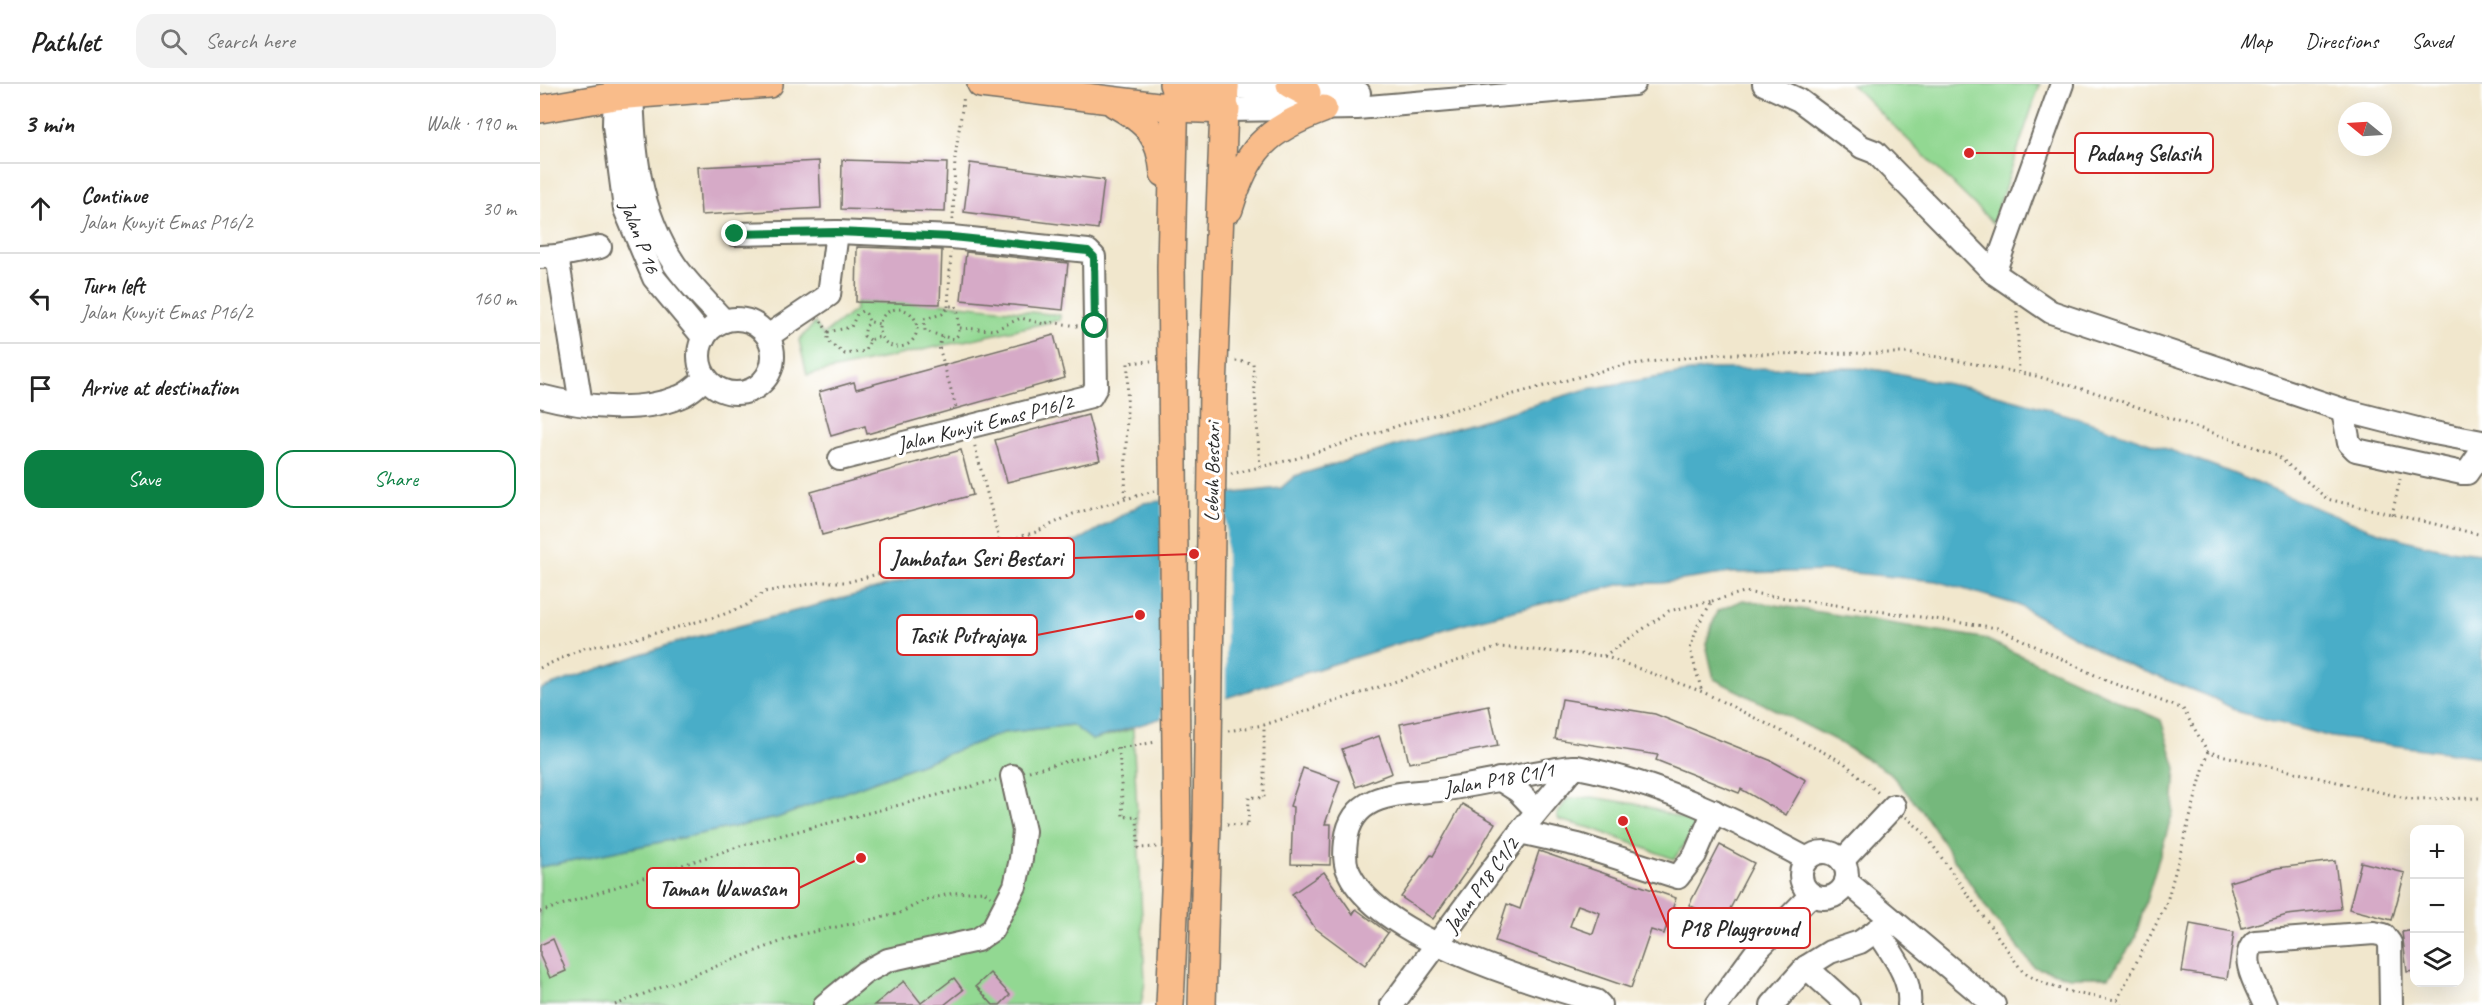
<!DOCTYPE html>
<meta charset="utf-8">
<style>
body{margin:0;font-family:Caveat,sans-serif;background:#f2f2f2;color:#222}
.controls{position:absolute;right:18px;bottom:18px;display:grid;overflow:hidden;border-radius:12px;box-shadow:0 6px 24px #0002}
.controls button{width:54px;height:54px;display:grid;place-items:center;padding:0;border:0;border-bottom:2px solid #e0e0e0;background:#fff;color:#222;font:30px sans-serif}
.compass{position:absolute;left:1798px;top:18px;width:54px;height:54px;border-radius:50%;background:#fff;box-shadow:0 6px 24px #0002;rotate:288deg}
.stop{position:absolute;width:18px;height:18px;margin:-14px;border:4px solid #0b8043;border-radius:50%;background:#fff}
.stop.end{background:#0b8043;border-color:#fff;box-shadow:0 2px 6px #0008}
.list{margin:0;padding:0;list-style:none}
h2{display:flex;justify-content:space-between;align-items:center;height:78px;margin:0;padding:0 24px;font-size:26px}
h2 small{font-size:20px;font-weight:400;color:#767676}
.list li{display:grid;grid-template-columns:39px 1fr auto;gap:18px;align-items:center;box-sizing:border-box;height:90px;padding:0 24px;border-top:2px solid #e0e0e0}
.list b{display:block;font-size:22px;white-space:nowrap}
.list p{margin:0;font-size:20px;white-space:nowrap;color:#767676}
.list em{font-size:20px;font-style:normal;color:#767676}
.actions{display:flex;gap:12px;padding:18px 24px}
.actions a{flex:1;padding:14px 0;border:2px solid #0b8043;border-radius:18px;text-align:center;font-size:21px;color:#0b8043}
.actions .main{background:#0b8043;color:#fff}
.icon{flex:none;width:33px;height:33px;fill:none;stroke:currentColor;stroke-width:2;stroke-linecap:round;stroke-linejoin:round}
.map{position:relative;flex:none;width:1942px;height:921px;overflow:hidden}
header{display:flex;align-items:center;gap:36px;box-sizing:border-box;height:84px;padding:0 30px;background:#fff;border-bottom:2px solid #e0e0e0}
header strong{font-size:28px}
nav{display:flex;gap:33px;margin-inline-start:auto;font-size:21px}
.search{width:420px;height:54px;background:#f2f2f2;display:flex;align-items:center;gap:15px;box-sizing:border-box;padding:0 21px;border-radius:18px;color:#767676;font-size:22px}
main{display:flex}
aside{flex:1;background:#fff}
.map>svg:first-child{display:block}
.green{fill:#92d892;stroke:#5e825e;stroke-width:1.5}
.forest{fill:#75b87c;stroke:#507254;stroke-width:1.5}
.water{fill:#49adc8;stroke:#3a6c7a;stroke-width:1.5}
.pier{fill:#f1e7cd}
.building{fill:#d6aac7;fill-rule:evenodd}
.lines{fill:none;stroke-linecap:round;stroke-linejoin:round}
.minor-casing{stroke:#706d64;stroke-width:26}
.major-casing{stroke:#706d64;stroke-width:30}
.path{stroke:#706d64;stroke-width:3;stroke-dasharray:1.5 4.5;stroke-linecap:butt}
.minor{stroke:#fff;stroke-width:22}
.major{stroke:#f9bc8a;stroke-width:27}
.major-bridge-casing{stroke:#706d64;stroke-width:30;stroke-linecap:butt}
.major-bridge{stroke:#f9bc8a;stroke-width:27}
.route{stroke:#0b8043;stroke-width:8}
.labels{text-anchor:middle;stroke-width:6;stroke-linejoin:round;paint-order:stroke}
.street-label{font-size:21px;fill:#2b2b2b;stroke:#fff}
.leader{fill:none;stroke:#d62828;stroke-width:2}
.callout-dot{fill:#d62828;stroke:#fff;stroke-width:2}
.callout{fill:#fff;stroke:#d62828;stroke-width:2}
.callout-label{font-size:22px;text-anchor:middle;font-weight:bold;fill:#2b2b2b}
</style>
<header>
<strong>Pathlet</strong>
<div class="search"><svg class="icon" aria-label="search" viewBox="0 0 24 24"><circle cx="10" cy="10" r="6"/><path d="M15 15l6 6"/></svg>Search here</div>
<nav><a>Map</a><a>Directions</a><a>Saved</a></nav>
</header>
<main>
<aside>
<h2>3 min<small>Walk · 190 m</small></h2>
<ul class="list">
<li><svg class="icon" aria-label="ahead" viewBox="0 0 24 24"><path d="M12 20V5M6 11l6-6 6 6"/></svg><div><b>Continue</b><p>Jalan Kunyit Emas P16/2</p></div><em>30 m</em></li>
<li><svg class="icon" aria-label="left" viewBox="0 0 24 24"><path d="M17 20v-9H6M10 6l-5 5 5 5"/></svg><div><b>Turn left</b><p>Jalan Kunyit Emas P16/2</p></div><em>160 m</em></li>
<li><svg class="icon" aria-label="arrive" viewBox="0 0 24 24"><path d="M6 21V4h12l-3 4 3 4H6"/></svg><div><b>Arrive at destination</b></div></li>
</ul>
<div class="actions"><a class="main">Save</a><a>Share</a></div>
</aside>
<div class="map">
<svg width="1942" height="921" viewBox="0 0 1942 921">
<rect width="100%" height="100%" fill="#fff"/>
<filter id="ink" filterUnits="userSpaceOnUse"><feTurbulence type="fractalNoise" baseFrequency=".0167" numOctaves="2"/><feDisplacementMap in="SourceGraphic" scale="12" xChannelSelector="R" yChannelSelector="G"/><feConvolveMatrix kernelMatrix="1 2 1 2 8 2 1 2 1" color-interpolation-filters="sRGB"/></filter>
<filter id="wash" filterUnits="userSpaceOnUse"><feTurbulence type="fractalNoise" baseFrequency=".008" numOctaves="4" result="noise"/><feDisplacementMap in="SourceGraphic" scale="24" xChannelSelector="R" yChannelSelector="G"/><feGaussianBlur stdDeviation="1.35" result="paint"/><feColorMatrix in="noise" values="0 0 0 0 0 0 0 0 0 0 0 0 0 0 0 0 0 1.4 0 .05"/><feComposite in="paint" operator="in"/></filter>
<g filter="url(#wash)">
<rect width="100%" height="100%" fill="#f1e7cd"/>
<g class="green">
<path d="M1311,0h189l-47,139z"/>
<path d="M316,218l82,1 122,12v5l-253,55 -8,-35 16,-17 8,12 32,-25z"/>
<path d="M533,641l19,15 41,-11 12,253 -4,23h-601v-138l237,-49 226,-85z"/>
<path d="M1052,713l50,8 52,18 -1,9 -19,27 -80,-30 -35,-9 -2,-5 10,-16z"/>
</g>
<path class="forest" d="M1203,516l240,38 178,82 15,48 -3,44 -39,129 -25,36h-39l-36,-10 -42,-51 -70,-105 -32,-38 -55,-33 -121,-61 -8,-35 11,-33z"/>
<path class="water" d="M1168,285c54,0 109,-3 163,0 21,2 42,8 63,12 92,17 181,49 269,81 92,33 180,85 279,92v203l-151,-20 -92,-25 -24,-13 -99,-39 -98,-55 -82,-24 -103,-10 -103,2 -68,10 -40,1 -161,40 -369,116 -20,-15 -69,8 -226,85 -237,49v-178l134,-46 185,-49 105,-32 114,-21 65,-38 138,-15 14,-12 292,-87z"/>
<path class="pier" d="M686,407v212l-64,20v-225z"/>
<g id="blocks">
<g class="building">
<path d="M302,76l105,3 -2,49 -104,-3z"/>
<path d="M279,77l2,47 -120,7 -3,-48z"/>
<path d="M430,79l134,17 -6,49 -134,-17z"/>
<path d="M317,163l85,3 -2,54 -84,-2z"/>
<path d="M426,168l102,11 -5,47 -102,-10z"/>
<path d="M514,251l11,43 -198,56 -2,-8 -34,10 -12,-44 35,-10 2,7z"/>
<path d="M548,331l12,45 -93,22 -12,-42z"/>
<path d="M421,366l12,45 -151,40 -11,-43z"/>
<path d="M1022,615l93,15 117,47 34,19 -20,35 -45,-26 -2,4 -83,-33 2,-5 -103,-16z"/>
<path d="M949,622l9,40 -89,17 -9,-39z"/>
<path d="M839,652l13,37 -36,14 -14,-38z"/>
<path d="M763,684l37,13 -15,43h6l-1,41 -39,-1 2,-57 -3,-1z"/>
<path d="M922,720l33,19 -23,40 -39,56 -32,-22 30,-42 2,1z"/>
<path d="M1180,761l34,18 -31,59 -34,-17z"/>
<path d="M999,767l137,47 -12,36 -13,-4 -20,58 -136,-47 12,-37 13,5zM1038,821l22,8 -7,21 -23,-8z"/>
<path d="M1795,777l6,48 -54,6 -45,13 -13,-46 48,-14z"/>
<path d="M1821,778l44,11 -13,47 -43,-11z"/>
<path d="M784,788l29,42 3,-5 32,24 -23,32 -50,-37 -23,-34z"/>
<path d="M1650,840l44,8 -7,47 -45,-7z"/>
<path d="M1875,846v41l-8,1 -5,-40z"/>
<path d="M13,855l13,32 -16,7 -10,-22v-11z"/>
<path d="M450,889l20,22 -10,10h-7l-17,-19z"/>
<path d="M414,894l9,12 -19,15h-70l30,-24 17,22z"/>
</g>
</g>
</g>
<g filter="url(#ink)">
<use href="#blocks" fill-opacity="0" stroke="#706d64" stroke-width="1.5"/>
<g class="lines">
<g class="minor-casing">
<g id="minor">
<path d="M75,0l-1,41 11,84 29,69 50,60"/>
<path d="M92,0c1,65 6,126 43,181 14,20 33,38 49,56"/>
<path d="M1224,0l35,16 63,47 13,5 119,121 57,39 292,98 86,22 53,10"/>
<path d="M685,3l134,6"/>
<path d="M686,26l131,-2 277,-24"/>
<path d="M195,150l102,-2 115,5 136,14 6,6 2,130 -5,9 -251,63"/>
<path d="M17,172l43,-9"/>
<path d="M0,173l17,-1 24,148"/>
<path d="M1454,189l68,-189"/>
<circle cx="196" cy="272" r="37"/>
<path d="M228,252l61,-41 8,-63"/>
<path d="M0,312c42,11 98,18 139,1 10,-3 19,-13 27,-19"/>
<path d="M1803,326l6,33 7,7 106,23h5l15,-22"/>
<path d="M959,695l19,12 19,20"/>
<path d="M980,748l58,13 100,32 17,-22 19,-44"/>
<circle cx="1284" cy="791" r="23"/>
<path d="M1302,777l52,-55"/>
<path d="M1306,797l148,124"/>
<path d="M1337,846c14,23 35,47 32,75"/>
<path d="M1266,883l42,38"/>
<path d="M285,921l39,-32 24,-13 89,-20 15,-10 23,-44 6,-27 3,-28 -12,-55"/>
<path d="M852,921l128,-173 54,-65"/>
<path d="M1060,921l-4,-4c-66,-19 -224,-65 -249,-133 -3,-9 -2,-19 -1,-27 6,-53 61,-46 101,-52 33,-5 66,-12 98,-18 10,-1 22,-5 32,-4 83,16 157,52 230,92"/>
<path d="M1177,921l42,-57 52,-53"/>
<path d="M1232,921l34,-38 24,-15 30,-10 32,-22"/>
<path d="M1725,921c-7,-17 -27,-47 -10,-63l119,-9 10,2 6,8 1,62"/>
</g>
</g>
<g class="major-casing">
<g id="major">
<path d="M441,0l193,24 52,2"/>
<path d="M633,0l52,3"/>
<path d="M750,0l17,9"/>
<path d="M575,20c33,18 45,31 49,69"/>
<path d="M0,25l75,-13 154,-12"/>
<path d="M689,125c18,-60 37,-79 94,-100"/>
<path d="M632,282l-1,-99 4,-183"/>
<path d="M673,306l12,-306"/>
<path d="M630,921l7,-160"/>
<path d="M662,921l5,-184"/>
</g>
</g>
<g class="path">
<path d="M413,136l2,-62 9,-63"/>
<path d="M408,223l3,-54"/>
<circle cx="358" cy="244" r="19"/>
<path d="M1477,227l2,61"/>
<path d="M281,237l7,11v9l17,13 21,-3 4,-11 11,-4"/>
<path d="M420,244l34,2 27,-12 23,6 5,-2 29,4"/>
<path d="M288,248l23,-5 6,-13 5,-3 4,3 4,9"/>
<path d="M402,252l-17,-5 -1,-12 18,-5 8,-8h6l2,5 1,23 -5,5 -12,-3 -3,11 18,64"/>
<path d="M330,256l-6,-4 2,-10 5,-4 9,2"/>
<path d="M720,383l38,-9 121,-39 205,-54 93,-11 187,-1 35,4 97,19 61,17 180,62 50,44 155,36"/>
<path d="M691,390l29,-7 -7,-104 -18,-2"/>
<path d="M585,413l3,-134 23,-2"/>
<path d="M1852,431l8,-36"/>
<path d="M460,459l36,-11 37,-18 81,-23"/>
<path d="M1172,517l32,-9 254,36 109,53 76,28 25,43"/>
<path d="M1064,572l65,-45 43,-10 -14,24 -8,24 12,43"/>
<path d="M0,584l44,-20 46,-8 92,-25 23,-9 19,-14 57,-10h27l37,-10 30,-17 50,-1 35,-11 -26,-100"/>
<path d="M688,647l36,-6 235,-78 105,9 99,36 140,70 38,33"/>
<path d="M579,664l4,69 14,-1 1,32 19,-1"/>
<path d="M489,687l90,-23 38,-6"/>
<path d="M1366,733l18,16 99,139c30,19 59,23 94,28l49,-95 42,-153 202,47 72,-1"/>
<path d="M687,740l21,2 1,-29 15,1v-73"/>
<path d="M0,828l200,-66 256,-66"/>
<path d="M1577,916l4,5"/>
<path d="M75,921l183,-70 100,-21 27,-14 29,-7 30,-2 6,6"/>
</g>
<use href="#minor" class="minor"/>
<use href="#major" class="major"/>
<g class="major-bridge-casing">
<g id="major-bridge">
<path d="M632,282l5,479"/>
<path d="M667,737l6,-431"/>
</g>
</g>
<use href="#major-bridge" class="major-bridge"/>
</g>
</g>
<g class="lines" filter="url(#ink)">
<path class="route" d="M195,150l102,-2 115,5 136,14 6,6 1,69"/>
</g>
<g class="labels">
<g class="street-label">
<text transform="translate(100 153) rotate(69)" y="7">Jalan P 16</text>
<text transform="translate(445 339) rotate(-14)" y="7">Jalan Kunyit Emas P16/2</text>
<text transform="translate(672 388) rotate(-89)" y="7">Lebuh Bestari</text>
<text transform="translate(959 695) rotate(-10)" y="7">Jalan P18 C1/1</text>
<text transform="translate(941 801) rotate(-54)" y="7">Jalan P18 C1/2</text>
</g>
</g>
<path class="leader" d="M1429 69L1535 69M654 470L534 474M600 531L497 551M321 774L259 804M1083 737L1128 844"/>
<g class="callout-dot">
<circle cx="1429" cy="69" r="6"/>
<circle cx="654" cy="470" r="6"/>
<circle cx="600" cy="531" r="6"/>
<circle cx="321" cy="774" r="6"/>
<circle cx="1083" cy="737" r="6"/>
</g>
<g class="callout">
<rect x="1535" y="49" width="138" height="40" rx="6"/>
<rect x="340" y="454" width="194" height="40" rx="6"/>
<rect x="357" y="531" width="140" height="40" rx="6"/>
<rect x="107" y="784" width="152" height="40" rx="6"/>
<rect x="1128" y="824" width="142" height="40" rx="6"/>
</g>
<g class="callout-label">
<text x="1604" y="77">Padang Selasih</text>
<text x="437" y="482">Jambatan Seri Bestari</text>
<text x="427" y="559">Tasik Putrajaya</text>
<text x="183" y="812">Taman Wawasan</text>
<text x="1199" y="852">P18 Playground</text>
</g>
</svg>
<div class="controls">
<button>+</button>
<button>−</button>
<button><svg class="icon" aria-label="layers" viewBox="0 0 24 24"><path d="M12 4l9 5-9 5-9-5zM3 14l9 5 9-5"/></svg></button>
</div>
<svg class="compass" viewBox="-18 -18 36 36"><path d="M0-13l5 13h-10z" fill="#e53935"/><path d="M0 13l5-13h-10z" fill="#767676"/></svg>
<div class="stop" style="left:555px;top:242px"></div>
<div class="stop end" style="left:195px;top:150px"></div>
</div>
</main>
